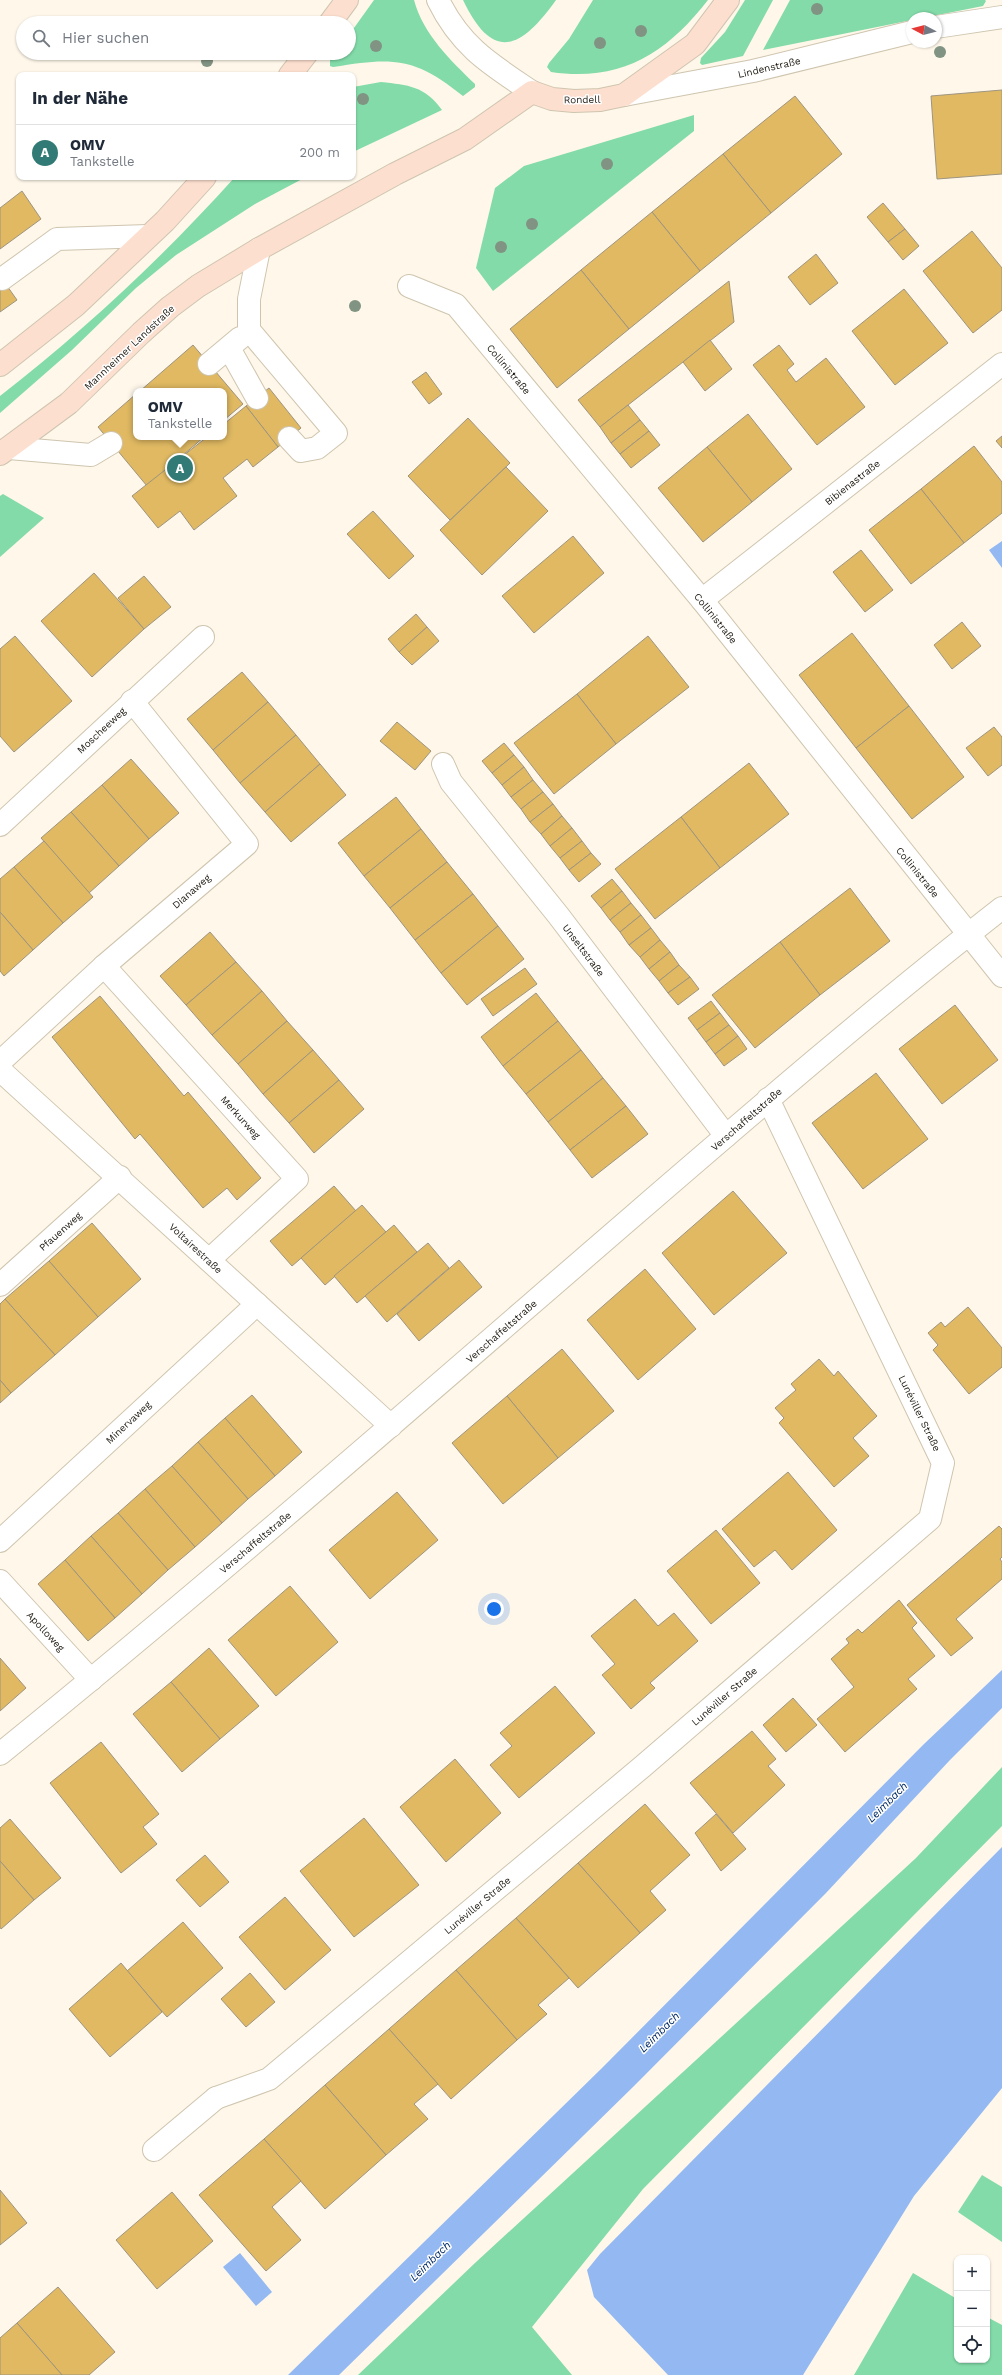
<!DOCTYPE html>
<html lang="de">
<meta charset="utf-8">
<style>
body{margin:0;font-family:"Work Sans",sans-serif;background:#f2f2f3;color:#1f2937}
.controls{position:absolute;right:12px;bottom:12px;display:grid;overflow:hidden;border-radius:8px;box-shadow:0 1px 3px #0004}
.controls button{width:36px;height:36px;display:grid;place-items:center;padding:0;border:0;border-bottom:1px solid #e0e1e3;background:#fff;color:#1f2937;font:20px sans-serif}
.compass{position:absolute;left:906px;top:12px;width:36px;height:36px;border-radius:50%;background:#fff;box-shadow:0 1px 3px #0004;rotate:277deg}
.you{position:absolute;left:494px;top:1609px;width:14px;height:14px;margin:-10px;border:3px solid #fff;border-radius:50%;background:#1a73e8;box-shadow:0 0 0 6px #1a73e833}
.badge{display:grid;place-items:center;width:26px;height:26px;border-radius:50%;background:#327a75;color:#fff;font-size:13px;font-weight:700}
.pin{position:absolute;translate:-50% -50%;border:2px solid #fff;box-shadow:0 1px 4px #0006}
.popup{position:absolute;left:133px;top:388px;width:94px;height:52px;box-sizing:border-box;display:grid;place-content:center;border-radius:8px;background:#fff;filter:drop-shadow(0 1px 3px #0005);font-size:13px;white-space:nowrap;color:#747a83}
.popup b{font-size:15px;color:#1f2937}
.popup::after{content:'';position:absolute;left:50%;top:100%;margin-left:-8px;border:8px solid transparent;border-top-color:#fff}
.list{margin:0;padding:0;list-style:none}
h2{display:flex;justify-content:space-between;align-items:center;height:52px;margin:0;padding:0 16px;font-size:17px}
h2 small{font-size:13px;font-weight:400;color:#747a83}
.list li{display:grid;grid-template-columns:26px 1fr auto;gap:12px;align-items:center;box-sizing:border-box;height:56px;padding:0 16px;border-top:1px solid #e0e1e3}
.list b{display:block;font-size:15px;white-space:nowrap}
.list p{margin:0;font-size:13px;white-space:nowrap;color:#747a83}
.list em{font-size:13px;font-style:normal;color:#747a83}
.icon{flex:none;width:22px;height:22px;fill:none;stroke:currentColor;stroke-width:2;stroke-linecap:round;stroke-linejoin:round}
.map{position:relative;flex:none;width:1002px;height:2375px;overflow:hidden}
.search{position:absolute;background:#fff;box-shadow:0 1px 3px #0004;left:16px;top:16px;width:340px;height:44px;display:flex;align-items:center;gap:10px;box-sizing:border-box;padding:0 14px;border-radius:22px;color:#747a83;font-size:15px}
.panel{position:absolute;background:#fff;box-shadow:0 1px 3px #0004;left:16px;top:72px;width:340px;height:108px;border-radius:8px}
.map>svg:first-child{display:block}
.green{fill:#82dba8}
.water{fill:#94b9f2}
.building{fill:#e0b962;stroke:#9e947f}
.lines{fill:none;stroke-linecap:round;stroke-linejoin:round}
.service-casing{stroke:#cfc5af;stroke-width:24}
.minor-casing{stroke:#cfc5af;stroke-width:24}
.tertiary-casing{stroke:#cfc5af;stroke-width:24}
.secondary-casing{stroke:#cfc5af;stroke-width:24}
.service{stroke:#fff;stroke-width:22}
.minor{stroke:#fff;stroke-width:22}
.tertiary{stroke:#fff;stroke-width:22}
.secondary{stroke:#fddfcf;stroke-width:22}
.tree{fill:#819382}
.labels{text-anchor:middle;stroke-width:3;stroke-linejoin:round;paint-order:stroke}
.street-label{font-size:10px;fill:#1e1a12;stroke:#fff}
.water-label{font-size:11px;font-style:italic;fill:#002966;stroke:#fff}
</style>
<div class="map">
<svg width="1002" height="2375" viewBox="0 0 1002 2375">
<rect width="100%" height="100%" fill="#fef7ea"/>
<g class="green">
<path d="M374,0h40c9,34 37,61 61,84v3l-12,9c-48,-39 -70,-39 -130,-29l-3,-1v-6l6,-7h13v-18z"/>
<path d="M463,0h93c-35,49 -63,63 -93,0z"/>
<path d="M593,0h115c-42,54 -87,82 -157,72l-4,-5 2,-4 20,-24z"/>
<path d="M745,0h28l-30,56 -41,9 -2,-2 1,-5 24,-26z"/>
<path d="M790,0h195l1,1 -3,5 -60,12h-11v2l-149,30z"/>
<path d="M381,82c27,3 44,4 61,28l-89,42v-65z"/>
<path d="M694,115v16l-201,160 -17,-23 19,-80 29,-22z"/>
<path d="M235,177h71l-51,27 -79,51 -40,33 -64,62 -72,63v-17c85,-66 163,-139 235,-219z"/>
<path d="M3,494l41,24 -44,39v-61z"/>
<path d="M1002,1767v59l-359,363 -111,138 40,48h-214l117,-112 441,-405z"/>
<path d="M982,2175l20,12v55l-44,-30z"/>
<path d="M913,2273l44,26v61h30v-43l15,8v50h-148z"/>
</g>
<g class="water">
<path d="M1002,541v27l-13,-18z"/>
<path d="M1002,1670v38l-52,52 -124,133 -192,193 -295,289h-51l314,-307 322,-324z"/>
<path d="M1002,1847v241l-88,108 -111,179h-135l-74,-78 -7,-27 13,-16z"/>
<path d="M240,2253l32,39 -16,14 -33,-39z"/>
</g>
<g class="building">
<path d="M1002,90v84l-65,5 -6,-83z"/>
<path d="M795,96l47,58 -71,59 -48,-59z"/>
<path d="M723,154l48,59 -71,58 -48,-59z"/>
<path d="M22,191l19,28 -41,30v-41z"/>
<path d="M883,203l22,26 -17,13 -21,-25z"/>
<path d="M652,212l48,59 -71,58 -48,-59z"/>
<path d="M905,229l14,17 -16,14 -15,-18z"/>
<path d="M972,231l30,37v42l-29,23 -50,-62z"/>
<path d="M816,254l22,29 -28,22 -22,-28z"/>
<path d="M581,270l48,59 -72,59 -47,-59z"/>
<path d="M0,276l17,24 -17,12z"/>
<path d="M729,281l5,41 -134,105 -22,-27z"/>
<path d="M904,289l44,54 -53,42 -43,-54z"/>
<path d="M710,340l22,29 -27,22 -22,-29z"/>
<path d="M193,345l50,59 -19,16v-29h-84z"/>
<path d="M779,345l15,19 -7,6 9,12 30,-24 39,49 -48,38 -64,-80z"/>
<path d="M426,372l16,22 -13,10 -17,-22z"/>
<path d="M269,388l32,40 -23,19 -32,-41z"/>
<path d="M136,394v43h68l-57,49 -49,-59z"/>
<path d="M628,405l12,15 -29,23 -11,-16z"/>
<path d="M246,406l32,41 -25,20 -6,-8 -24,19 14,18 -43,34 -14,-19 -22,17 -26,-32 75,-59h17v-13z"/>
<path d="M748,414l44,55 -40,33 -45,-55z"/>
<path d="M468,418l42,45 -60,57 -42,-44z"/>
<path d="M640,420l9,11 -29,23 -9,-11z"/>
<path d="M649,431l11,14 -29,23 -11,-14z"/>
<path d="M1002,436v12l-6,-7z"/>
<path d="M974,446l28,36v31l-38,30 -43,-54z"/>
<path d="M707,447l45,55 -49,40 -45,-54z"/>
<path d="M506,467l42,44 -66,64 -42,-45z"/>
<path d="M921,489l43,54 -53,41 -42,-54z"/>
<path d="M373,511l41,45 -25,23 -42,-45z"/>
<path d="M573,536l31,37 -70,60 -32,-37z"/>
<path d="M861,550l32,40 -28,22 -32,-40z"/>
<path d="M94,573l50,56 -52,48 -51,-56z"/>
<path d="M144,576l27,31 -27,22 -26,-31z"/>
<path d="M416,614l11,13 -28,25 -11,-13z"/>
<path d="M962,622l19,24 -29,23 -18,-24z"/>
<path d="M427,627l12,14 -27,24 -13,-13z"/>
<path d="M852,633l57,73 -53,42 -57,-73z"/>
<path d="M15,636l57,65 -58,51 -14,-16v-87z"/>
<path d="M648,636l41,51 -73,57 -39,-50z"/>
<path d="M242,672l26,30 -55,48 -26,-31z"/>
<path d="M577,694l39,50 -62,50 -40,-51z"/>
<path d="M268,702l28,33 -56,48 -27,-33z"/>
<path d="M909,706l55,71 -52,42 -56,-71z"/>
<path d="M397,722l34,29 -16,19 -35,-29z"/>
<path d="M994,727l8,10v28l-14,11 -22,-28z"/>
<path d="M296,735l24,29 -55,48 -25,-29z"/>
<path d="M504,743l10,12 -22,18 -10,-12z"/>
<path d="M514,755l10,12 -22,18 -10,-12z"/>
<path d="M131,759l48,54 -30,26 -47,-54z"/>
<path d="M749,763l40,51 -69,54 -39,-51z"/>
<path d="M320,764l26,31 -55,47 -26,-30z"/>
<path d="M524,767l9,13 -22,17 -9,-12z"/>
<path d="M533,780l10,12 -22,17 -10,-12z"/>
<path d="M102,785l47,54 -30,27 -48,-54z"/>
<path d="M543,792l10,12 -23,18 -9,-13z"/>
<path d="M396,797l25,32 -57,47 -26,-33z"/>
<path d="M553,804l9,12 -21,18 -11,-12z"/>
<path d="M71,812l48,54 -30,27 -48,-55z"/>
<path d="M562,816l10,12 -22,18 -9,-12z"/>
<path d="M681,817l39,51 -65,51 -40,-50z"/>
<path d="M572,828l10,13 -22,17 -10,-12z"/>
<path d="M421,829l26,33 -57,46 -26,-32z"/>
<path d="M44,841l49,56 -30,26 -49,-56z"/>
<path d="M582,841l9,12 -22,17 -9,-12z"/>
<path d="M591,853l10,11 -22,18 -10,-12z"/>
<path d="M447,862l26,32 -58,46 -25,-32z"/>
<path d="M14,867l49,56 -30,27 -33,-38v-33z"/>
<path d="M612,879l10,12 -21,17 -10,-12z"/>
<path d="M850,888l40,53 -70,54 -40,-53z"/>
<path d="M622,891l9,12 -21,17 -9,-12z"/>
<path d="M473,894l25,32 -57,47 -26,-33z"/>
<path d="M631,903l10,12 -21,17 -10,-12z"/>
<path d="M0,912l33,38 -29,26 -4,-5z"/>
<path d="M641,915l10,13 -22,17 -9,-13z"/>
<path d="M498,926l26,33 -57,46 -26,-32z"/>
<path d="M651,928l9,12 -20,17 -11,-12z"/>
<path d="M210,932l26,30 -50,43 -26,-29z"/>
<path d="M660,940l10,12 -21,17 -9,-12z"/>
<path d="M780,942l40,53 -65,53 -43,-53z"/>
<path d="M670,952l9,13 -20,16 -10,-12z"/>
<path d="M236,962l26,29 -50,44 -26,-30z"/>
<path d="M679,965l11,12 -22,16 -9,-12z"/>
<path d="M525,968l12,16 -44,32 -12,-17z"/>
<path d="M690,977l9,12 -21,16 -10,-12z"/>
<path d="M262,991l25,30 -49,43 -26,-29z"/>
<path d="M536,993l22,28 -55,45 -22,-29z"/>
<path d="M100,996l84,100 4,-4 73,86 -24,22 -10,-12 -24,20 -63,-74 -5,5 -83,-102z"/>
<path d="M711,1001l9,12 -23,17 -9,-12z"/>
<path d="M955,1005l43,55 -56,44 -43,-55z"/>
<path d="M720,1013l9,12 -23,17 -9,-12z"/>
<path d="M287,1021l26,29 -50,44 -25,-30z"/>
<path d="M558,1021l23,29 -55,44 -23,-28z"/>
<path d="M729,1025l9,11 -23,18 -9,-12z"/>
<path d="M738,1036l9,13 -23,17 -9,-12z"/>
<path d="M313,1050l26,30 -50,43 -26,-29z"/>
<path d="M581,1050l22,28 -55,44 -22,-28z"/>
<path d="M876,1073l52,66 -65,50 -51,-66z"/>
<path d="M603,1078l23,28 -56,44 -22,-28z"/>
<path d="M339,1080l25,29 -50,44 -25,-30z"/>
<path d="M626,1106l22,28 -56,44 -22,-28z"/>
<path d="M334,1186l22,25 -64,55 -22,-25z"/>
<path d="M733,1191l54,62 -73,62 -52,-62z"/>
<path d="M362,1205l24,27 -61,53 -24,-27z"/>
<path d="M92,1223l49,56 -43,38 -49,-56z"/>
<path d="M394,1225l23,27 -60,51 -23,-27z"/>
<path d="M428,1243l21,25 -62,54 -22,-26z"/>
<path d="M459,1260l23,27 -63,54 -22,-27z"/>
<path d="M49,1261l49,56 -43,38 -50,-56z"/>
<path d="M645,1269l51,60 -58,51 -51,-60z"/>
<path d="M5,1299l50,56 -44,38 -11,-13v-76z"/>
<path d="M968,1307l34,41v19l-33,27 -36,-44 5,-5 -10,-12 13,-11 4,5z"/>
<path d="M562,1349l52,62 -56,47 -51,-62z"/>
<path d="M819,1359l15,17 4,-5 39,45 -24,22 16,18 -35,31 -55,-64 5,-5 -9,-10 21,-18 -5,-6z"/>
<path d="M0,1380l11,13 -11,10z"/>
<path d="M252,1395l50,57 -27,24 -50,-58z"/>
<path d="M507,1396l51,62 -55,46 -51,-61z"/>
<path d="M225,1418l50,58 -27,23 -50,-57z"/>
<path d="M198,1442l50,57 -26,24 -50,-57z"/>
<path d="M172,1466l50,57 -27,24 -50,-58z"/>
<path d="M788,1472l49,58 -45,40 -17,-20 -21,17 -32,-38z"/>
<path d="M145,1489l50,58 -27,23 -50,-57z"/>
<path d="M397,1492l41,48 -68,59 -41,-49z"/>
<path d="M118,1513l50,57 -26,24 -51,-58z"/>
<path d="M999,1526l3,3v28l-2,2 2,3v17l-46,40 17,19 -22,18 -44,-51z"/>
<path d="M716,1530l44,53 -49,41 -44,-53z"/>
<path d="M91,1536l51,58 -27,24 -50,-58z"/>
<path d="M65,1560l50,58 -27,23 -50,-57z"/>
<path d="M290,1586l48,56 -62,54 -48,-56z"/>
<path d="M635,1599l23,27 16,-13 24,28 -48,42 5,5 -24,21 -29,-34 13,-11 -24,-28z"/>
<path d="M899,1600l18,23 -5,5 23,28 -27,23 9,10 -72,63 -28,-33 37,-32 -23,-28 18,-16 -3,-4 12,-10 4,4z"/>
<path d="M209,1648l50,58 -39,33 -49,-57z"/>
<path d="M0,1658l26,30 -26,23z"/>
<path d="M171,1682l49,57 -38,33 -49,-58z"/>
<path d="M555,1686l40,47 -76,65 -29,-33 22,-19 -12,-13z"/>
<path d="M793,1698l24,27 -31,27 -23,-27z"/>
<path d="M752,1731l24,28 -8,7 17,19 -52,48 -43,-50z"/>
<path d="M101,1742l58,72 -16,13 14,17 -36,29 -71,-90z"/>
<path d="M455,1759l46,54 -55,49 -46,-55z"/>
<path d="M645,1804l45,51 -40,36 16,19 -26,23 -62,-70z"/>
<path d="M716,1814l30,35 -25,22 -26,-38z"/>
<path d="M364,1818l55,67 -65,52 -54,-66z"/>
<path d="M10,1819l51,59 -27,22 -34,-39v-33z"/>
<path d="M205,1855l24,27 -29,25 -24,-27z"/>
<path d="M0,1861l34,39 -33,29 -1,-2z"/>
<path d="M578,1863l62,70 -62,55 -62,-70z"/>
<path d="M285,1897l46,53 -46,40 -46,-53z"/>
<path d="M516,1918l53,60 -31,27 9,9 -30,26 -61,-70z"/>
<path d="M183,1922l40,46 -56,49 -40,-46z"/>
<path d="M121,1963l41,49 -52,45 -41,-48z"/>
<path d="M456,1970l61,70 -66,59 -62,-70z"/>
<path d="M250,1973l25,29 -29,25 -25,-28z"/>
<path d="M389,2029l49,55 -24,20 14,15 -42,36 -61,-70z"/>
<path d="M325,2085l61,70 -61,54 -61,-70z"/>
<path d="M264,2139l37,42 -29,26 29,33 -35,31 -67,-76z"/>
<path d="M0,2190l27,33 -27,22z"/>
<path d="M172,2192l41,49 -56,48 -41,-49z"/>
<path d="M58,2287l57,65 -26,23h-27l-45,-52z"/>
<path d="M17,2323l45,52h-62v-37z"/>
</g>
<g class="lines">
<g class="service-casing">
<g id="service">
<path d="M259,249l-10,50v31l87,103 -19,15 -16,3 -12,-13"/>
<path d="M2,279l55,-40 91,-3"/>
<path d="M229,348l28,50"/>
<path d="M209,364l31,-26"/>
<path d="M9,448l82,7 20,-12"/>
<path d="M0,1581l91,99"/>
<path d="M154,2150l62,-52"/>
</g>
</g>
<g class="minor-casing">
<g id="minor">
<path d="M409,286l47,19 246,295 300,376"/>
<path d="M702,600l300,-236"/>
<path d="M443,764l8,18 107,133 168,221"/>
<path d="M0,825l203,-188"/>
<path d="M104,966l193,213 -88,81"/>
<path d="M0,1062l104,-96 143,-122 -115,-143"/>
<path d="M0,1070l391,356"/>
<path d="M0,1285l120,-108"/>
<path d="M0,1541l257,-237"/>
<path d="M0,1754c205,-166 403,-339 603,-512 131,-113 262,-227 399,-334"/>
<path d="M216,2098l53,-19 373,-312 288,-248 13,-56 -175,-364"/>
</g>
</g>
<g class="tertiary-casing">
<g id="tertiary">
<path d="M438,0c23,47 52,64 94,92"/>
<path d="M936,27l66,-10"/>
<path d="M624,95l129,-24 159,-39"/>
</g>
</g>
<g class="secondary-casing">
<g id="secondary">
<path d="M330,23l17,-23"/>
<path d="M290,75l17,-22"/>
<path d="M0,365l76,-60 89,-84 40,-44"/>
<path d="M0,454l69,-51 72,-70 29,-26 28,-21 61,-37 136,-75 70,-35 67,-47 20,7 22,2 26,-1 24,-5 71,-51 33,-44"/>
</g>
</g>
<use href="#service" class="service"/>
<use href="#minor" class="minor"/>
<use href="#tertiary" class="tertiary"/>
<use href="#secondary" class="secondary"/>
</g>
<g class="tree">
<circle cx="817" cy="9" r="6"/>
<circle cx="641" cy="31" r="6"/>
<circle cx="600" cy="43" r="6"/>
<circle cx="376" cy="46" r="6"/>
<circle cx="940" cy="52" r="6"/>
<circle cx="207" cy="61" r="6"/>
<circle cx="363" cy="99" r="6"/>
<circle cx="607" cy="164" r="6"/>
<circle cx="532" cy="224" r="6"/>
<circle cx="501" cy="247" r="6"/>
<circle cx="355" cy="306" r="6"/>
</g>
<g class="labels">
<g class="street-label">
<text transform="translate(769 67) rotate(-13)" y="4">Lindenstraße</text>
<text transform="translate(582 99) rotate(-1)" y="4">Rondell</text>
<text transform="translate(129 347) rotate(-43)" y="4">Mannheimer Landstraße</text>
<text transform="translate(509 369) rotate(50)" y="4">Collinistraße</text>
<text transform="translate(852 482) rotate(-38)" y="4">Bibienastraße</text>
<text transform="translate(716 618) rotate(51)" y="4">Collinistraße</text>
<text transform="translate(101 730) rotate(-43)" y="4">Moscheeweg</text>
<text transform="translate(918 872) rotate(51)" y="4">Collinistraße</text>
<text transform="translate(191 891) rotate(-41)" y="4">Dianaweg</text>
<text transform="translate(584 950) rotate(53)" y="4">Unseltstraße</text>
<text transform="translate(241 1117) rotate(48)" y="4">Merkurweg</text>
<text transform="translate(746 1119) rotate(-41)" y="4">Verschaffeltstraße</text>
<text transform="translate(60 1231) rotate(-42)" y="4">Pfauenweg</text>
<text transform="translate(196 1248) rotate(43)" y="4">Voltairestraße</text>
<text transform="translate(501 1331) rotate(-41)" y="4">Verschaffeltstraße</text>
<text transform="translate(920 1413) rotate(64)" y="4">Lunéviller Straße</text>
<text transform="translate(128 1422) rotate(-43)" y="4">Minervaweg</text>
<text transform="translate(255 1542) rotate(-40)" y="4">Verschaffeltstraße</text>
<text transform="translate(46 1631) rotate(47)" y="4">Apolloweg</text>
<text transform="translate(724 1696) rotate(-41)" y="4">Lunéviller Straße</text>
<text transform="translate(477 1905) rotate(-40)" y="4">Lunéviller Straße</text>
</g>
<g class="water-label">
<text transform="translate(887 1802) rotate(-45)" y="4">Leimbach</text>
<text transform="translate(659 2032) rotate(-45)" y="4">Leimbach</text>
<text transform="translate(430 2261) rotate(-44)" y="4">Leimbach</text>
</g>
</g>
</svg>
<div class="controls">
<button>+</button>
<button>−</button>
<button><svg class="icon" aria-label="locate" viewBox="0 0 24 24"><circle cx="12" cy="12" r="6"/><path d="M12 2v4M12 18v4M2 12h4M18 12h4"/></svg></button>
</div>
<svg class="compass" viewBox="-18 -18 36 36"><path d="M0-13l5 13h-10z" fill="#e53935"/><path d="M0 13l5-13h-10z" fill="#747a83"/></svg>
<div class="you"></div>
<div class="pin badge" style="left:180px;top:468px">A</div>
<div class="popup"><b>OMV</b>Tankstelle</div>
<div class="search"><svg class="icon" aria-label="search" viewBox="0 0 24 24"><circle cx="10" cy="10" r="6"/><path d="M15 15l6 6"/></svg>Hier suchen</div>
<section class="panel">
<h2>In der Nähe<small></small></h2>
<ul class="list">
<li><span class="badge">A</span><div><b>OMV</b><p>Tankstelle</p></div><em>200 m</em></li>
</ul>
</section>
</div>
